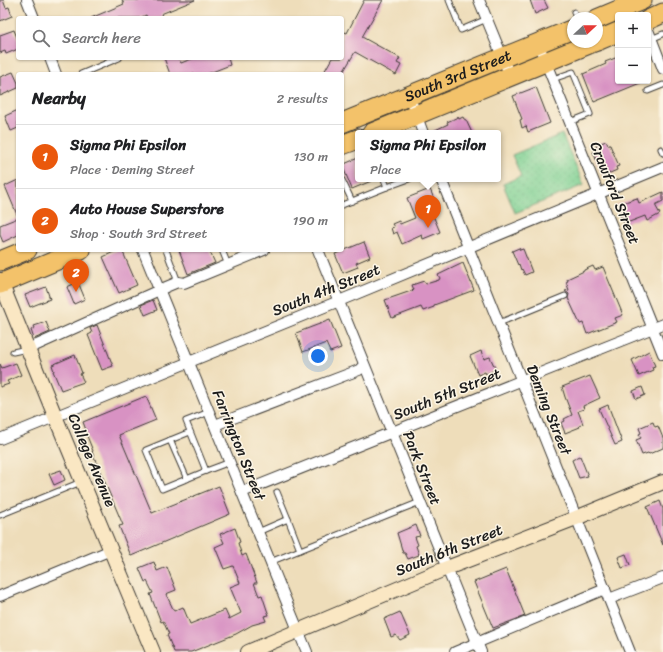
<!DOCTYPE html>
<meta charset="utf-8">
<style>
body{margin:0;font-family:Sriracha,sans-serif;background:#f2f2f2;color:#202124}
.controls{position:absolute;right:12px;top:12px;display:grid;overflow:hidden;border-radius:4px;box-shadow:0 1px 3px #0004}
.controls button{width:36px;height:36px;display:grid;place-items:center;padding:0;border:0;border-bottom:1px solid #e0e0e0;background:#fff;color:#202124;font:20px sans-serif}
.compass{position:absolute;left:567px;top:12px;width:36px;height:36px;border-radius:50%;background:#fff;box-shadow:0 1px 3px #0004;rotate:68deg}
.you{position:absolute;left:318px;top:356px;width:14px;height:14px;margin:-10px;border:3px solid #fff;border-radius:50%;background:#1a73e8;box-shadow:0 0 0 6px #1a73e833}
.badge{display:grid;place-items:center;width:26px;height:26px;border-radius:50%;background:#ea580c;color:#fff;font-size:13px;font-weight:700}
.pin{position:absolute;translate:-50% -33px;filter:drop-shadow(0 1px 2px #0008)}
.pin::after{content:'';position:absolute;top:21px;width:14px;height:12px;background:inherit;clip-path:polygon(0 0,100% 0,50% 100%)}
.popup{position:absolute;left:355px;top:130px;width:146px;height:52px;box-sizing:border-box;display:grid;place-content:center;border-radius:4px;background:#fff;filter:drop-shadow(0 1px 3px #0005);font-size:13px;white-space:nowrap;color:#757577}
.popup b{font-size:15px;color:#202124}
.popup::after{content:'';position:absolute;left:50%;top:100%;margin-left:-8px;border:8px solid transparent;border-top-color:#fff}
.list{margin:0;padding:0;list-style:none}
h2{display:flex;justify-content:space-between;align-items:center;height:52px;margin:0;padding:0 16px;font-size:17px}
h2 small{font-size:13px;font-weight:400;color:#757577}
.list li{display:grid;grid-template-columns:26px 1fr auto;gap:12px;align-items:center;box-sizing:border-box;height:64px;padding:0 16px;border-top:1px solid #e0e0e0}
.list b{display:block;font-size:15px;white-space:nowrap}
.list p{margin:0;font-size:13px;white-space:nowrap;color:#757577}
.list em{font-size:13px;font-style:normal;color:#757577}
.icon{flex:none;width:22px;height:22px;fill:none;stroke:currentColor;stroke-width:2;stroke-linecap:round;stroke-linejoin:round}
.map{position:relative;flex:none;width:663px;height:652px;overflow:hidden}
.search{position:absolute;background:#fff;box-shadow:0 1px 3px #0004;left:16px;top:16px;width:328px;height:44px;display:flex;align-items:center;gap:10px;box-sizing:border-box;padding:0 14px;border-radius:4px;color:#757577;font-size:15px}
.panel{position:absolute;background:#fff;box-shadow:0 1px 3px #0004;left:16px;top:72px;width:328px;height:180px;border-radius:4px}
.map>svg:first-child{display:block}
.grass{fill:url(#grass-dots);stroke:#4c7657}
.building{fill:#d892c3}
.lines{fill:none;stroke-linecap:round;stroke-linejoin:round}
.lane-casing{stroke:#3c3934;stroke-width:7}
.street-casing{stroke:#3c3934;stroke-width:12}
.secondary-casing{stroke:#3c3934;stroke-width:16}
.highway-casing{stroke:#3c3934;stroke-width:21}
.lane{stroke:#fff;stroke-width:5}
.street{stroke:#fff;stroke-width:10}
.secondary{stroke:#fae7c3;stroke-width:14}
.highway{stroke:#f3c26a;stroke-width:19}
.labels{text-anchor:middle;stroke-width:3;stroke-linejoin:round;paint-order:stroke}
.street-label{font-size:15px;fill:#1c1c1c;stroke:#fcf5e5}
</style>
<div class="map">
<svg width="663" height="652" viewBox="0 0 663 652">
<defs>
<pattern id="grass-dots" width="8" height="8" patternUnits="userSpaceOnUse"><rect width="8" height="8" fill="#7dd092"/><path d="M2 2h.1M6 6h.1" fill="none" stroke="#6bb27d" stroke-width="1.8" stroke-linecap="round"/></pattern>
</defs>
<rect width="100%" height="100%" fill="#fcf5e5"/>
<filter id="ink" filterUnits="userSpaceOnUse"><feTurbulence type="fractalNoise" baseFrequency=".025" numOctaves="2"/><feDisplacementMap in="SourceGraphic" scale="8" xChannelSelector="R" yChannelSelector="G"/><feConvolveMatrix kernelMatrix="1 2 1 2 8 2 1 2 1" color-interpolation-filters="sRGB"/></filter>
<filter id="wash" filterUnits="userSpaceOnUse"><feTurbulence type="fractalNoise" baseFrequency=".012" numOctaves="4" result="noise"/><feDisplacementMap in="SourceGraphic" scale="16" xChannelSelector="R" yChannelSelector="G"/><feGaussianBlur stdDeviation="0.9" result="paint"/><feColorMatrix in="noise" values="0 0 0 0 0 0 0 0 0 0 0 0 0 0 0 0 0 1.4 0 .05"/><feComposite in="paint" operator="in"/></filter>
<g filter="url(#wash)">
<rect width="100%" height="100%" fill="#eeddba"/>
<path class="grass" d="M562,134l22,51 -69,28 -12,-29 18,-8 -9,-21z"/>
<g id="blocks">
<g class="building">
<path d="M0,0h3l3,8 3,-1 3,9 -12,5z"/>
<path d="M122,0h73l-34,14 2,4h-16l-1,-3 -6,3h-49l33,-14z"/>
<path d="M364,0h19l-21,37 38,21 -3,5 4,2 -5,10 -41,-23 -13,22h-19l9,-16h10v-27l5,2z"/>
<path d="M530,0h14l4,8 -13,6z"/>
<path d="M14,30l4,10v9l-12,5 -1,-3 -5,2v-18z"/>
<path d="M618,57v24h27l-51,21 -11,-28 23,-10 -1,-2z"/>
<path d="M164,58h14l3,5 13,-5h34l2,7 -23,9h-37z"/>
<path d="M13,72l5,11v5l-18,8v-19z"/>
<path d="M536,87l14,36 -22,9 -2,-6 -4,2 -2,-8 2,-1 -9,-23z"/>
<path d="M18,110v18l-7,3 -6,-15z"/>
<path d="M458,117l1,2 4,-2 1,2 2,1 6,13h-43l19,-9 -1,-2z"/>
<path d="M606,141l2,4h2l9,21 -3,1 1,3 -14,6 -10,-24 4,-2 -1,-5z"/>
<path d="M358,158v21h18l-24,10 -10,-24z"/>
<path d="M18,180v37l-13,-31z"/>
<path d="M430,189l6,15 -7,2 11,26 -17,7 -1,-4 -20,9 -5,-12 -4,2 -2,-6 3,-1 -2,-3 7,-3 1,3 15,-6 -8,-20z"/>
<path d="M663,192v9l-8,4 5,9 -13,7 -2,-5 -21,8 -8,-19 21,-7 2,5z"/>
<path d="M18,218v17l-15,7 -3,-7v-10z"/>
<path d="M364,242l6,15 -14,6 2,4 -15,6 -8,-19z"/>
<path d="M519,248l1,2 3,-1 9,23 -7,3 -3,-6 -1,1 -2,-6 -1,1 -6,-14z"/>
<path d="M118,250h4l15,35 -18,8 -16,-36z"/>
<path d="M179,250h30l6,13 -27,11z"/>
<path d="M463,263l11,27 -40,15v2l-11,4 -2,-4 -29,11 -7,-18 29,-10 -2,-5 12,-4 2,3 13,-4 1,-2 -2,-3z"/>
<path d="M593,266l2,4 8,-3 20,48 -8,3 2,4 -30,12 -4,-11 -3,1 -12,-26 1,-4 -4,-3 4,-1 -3,-8 2,-1 -1,-2 17,-8v-1z"/>
<path d="M78,282l7,17 -11,5 -7,-17z"/>
<path d="M46,287l4,12 -20,8 -5,-12z"/>
<path d="M153,300l4,10 -12,5 -4,-10z"/>
<path d="M330,320l11,28 -11,4 -4,-9 -23,9 -7,-19z"/>
<path d="M46,322l4,10 -16,7 -3,-9 4,-2 -1,-2z"/>
<path d="M97,325l16,41 -11,4 -14,-35 4,-2 -2,-5z"/>
<path d="M481,351l3,8 6,-2 6,13 -10,4 -1,-2 -7,3 -8,-19z"/>
<path d="M649,351l6,15 -3,1 1,3 -14,6 -7,-16z"/>
<path d="M75,355l7,18 -2,1 4,8 -23,8 -8,-19h1l-2,-6z"/>
<path d="M16,363l5,12 -14,6 2,3 -9,3v-23l2,4z"/>
<path d="M590,376l10,22 -17,8 1,3 -6,2 5,13 -4,2 1,1 -15,6 -4,-10 4,-2 -1,-2 8,-4 -7,-18 -3,-10z"/>
<path d="M642,387l3,8 -9,4 -3,-8z"/>
<path d="M146,396l10,24 -37,15 33,78 67,-27 11,28 -99,42 -12,-30 4,-1 -31,-73 1,-1 -8,-20 1,-1 -3,-8z"/>
<path d="M608,405l14,37 -7,3 -16,-36z"/>
<path d="M653,422l2,5 3,-1 5,12v10l-14,6 -1,-1 -6,2 -6,-15 5,-2 -2,-4 2,-1 -2,-5z"/>
<path d="M580,456l8,20 -9,2 -7,-18z"/>
<path d="M61,470l4,10 -11,5 -5,-11z"/>
<path d="M660,501l3,8v36l-16,-38z"/>
<path d="M416,525l4,11 -5,1 3,8 -2,1 3,9 -11,4 -3,-6h-2l-6,-20z"/>
<path d="M235,528l5,14 -2,1 4,13 4,-2 11,29h-3l5,13 3,-1 5,15 2,5 -5,1 2,5 -14,4 -16,9 -45,18h-17l-7,-17 2,-1 -6,-13 -2,1 -11,-28 3,-1 -6,-12 -2,1 -6,-14 15,-6 3,9 10,-4 9,23 -10,4 8,17 9,-4 7,17 35,-14 4,9 12,-6 -11,-26 10,-4 -7,-17 -9,3 -9,-22 9,-4 -4,-9z"/>
<path d="M626,554l4,11 -8,3 -4,-11z"/>
<path d="M506,569l19,47 -32,12 -19,-46z"/>
<path d="M400,612l10,23 -10,5 -4,-5 -5,2 -7,-18z"/>
</g>
</g>
</g>
<g filter="url(#ink)">
<use href="#blocks" fill-opacity="0" stroke="#3c3934" stroke-width="1"/>
<g class="lines">
<g class="lane-casing">
<g id="lane">
<path d="M449,0l12,30 26,-11"/>
<path d="M574,12l2,6"/>
<path d="M651,39l12,-5"/>
<path d="M81,74l38,-16"/>
<path d="M553,79l20,-7 17,42 -20,8"/>
<path d="M648,91l15,-6"/>
<path d="M661,149l2,4"/>
<path d="M342,180l10,21"/>
<path d="M387,187l22,-8"/>
<path d="M342,205l45,-18 -3,-8"/>
<path d="M166,250l12,32"/>
<path d="M222,250l6,15"/>
<path d="M499,323l66,-27"/>
<path d="M13,352l14,-3"/>
<path d="M209,412l-23,9 20,50 24,-9"/>
<path d="M190,432l-44,18 16,39 44,-18"/>
<path d="M170,440l17,39"/>
<path d="M277,492l11,27"/>
<path d="M0,515l81,-33"/>
<path d="M258,532l30,-13 12,31"/>
<path d="M270,562l150,-60"/>
</g>
</g>
<g class="street-casing">
<g id="street">
<path d="M27,0l7,18"/>
<path d="M479,0l31,76"/>
<path d="M648,30l15,39"/>
<path d="M538,43l125,311"/>
<path d="M50,58l6,16"/>
<path d="M409,95l14,38"/>
<path d="M441,179l189,473"/>
<path d="M143,250l164,402"/>
<path d="M318,250l163,402"/>
<path d="M28,349l138,-62 12,-5 6,1 80,-33"/>
<path d="M215,425l144,-55 5,-5"/>
<path d="M0,439l339,-138 324,-134"/>
<path d="M242,492l421,-168"/>
<path d="M0,596l111,-46"/>
<path d="M609,599l54,-21"/>
<path d="M455,652l150,-63"/>
</g>
</g>
<g class="secondary-casing">
<g id="secondary">
<path d="M0,280l55,136 98,236"/>
<path d="M248,652l199,-84 129,-50 87,-36"/>
</g>
</g>
<g class="highway-casing">
<g id="highway">
<path d="M597,19l45,-19"/>
<path d="M648,20l15,-7"/>
<path d="M597,41l21,-9"/>
<path id="s1" d="M342,123l231,-94"/>
<path d="M372,133l222,-91"/>
<path d="M342,145l16,-6"/>
<path d="M0,261l27,-11"/>
<path d="M0,284l81,-34"/>
</g>
</g>
<use href="#lane" class="lane"/>
<use href="#street" class="street"/>
<use href="#secondary" class="secondary"/>
<use href="#highway" class="highway"/>
</g>
</g>
<g class="labels">
<g class="street-label">
<text dy="5" stroke="none"><textPath href="#s1" startOffset="125">South 3rd Street</textPath></text>
<text transform="translate(615 193) rotate(68)" y="5">Crawford Street</text>
<text transform="translate(326 290) rotate(-22)" y="5">South 4th Street</text>
<text transform="translate(447 394) rotate(-22)" y="5">South 5th Street</text>
<text transform="translate(549 410) rotate(68)" y="5">Deming Street</text>
<text transform="translate(239 445) rotate(68)" y="5">Farrington Street</text>
<text transform="translate(92 460) rotate(67)" y="5">College Avenue</text>
<text transform="translate(422 468) rotate(68)" y="5">Park Street</text>
<text transform="translate(449 550) rotate(-22)" y="5">South 6th Street</text>
</g>
</g>
</svg>
<div class="controls">
<button>+</button>
<button>−</button>
</div>
<svg class="compass" viewBox="-18 -18 36 36"><path d="M0-13l5 13h-10z" fill="#e53935"/><path d="M0 13l5-13h-10z" fill="#757577"/></svg>
<div class="you"></div>
<div class="pin badge" style="left:428px;top:228px">1</div>
<div class="popup"><b>Sigma Phi Epsilon</b>Place</div>
<div class="pin badge" style="left:76px;top:292px">2</div>
<div class="search"><svg class="icon" aria-label="search" viewBox="0 0 24 24"><circle cx="10" cy="10" r="6"/><path d="M15 15l6 6"/></svg>Search here</div>
<section class="panel">
<h2>Nearby<small>2 results</small></h2>
<ul class="list">
<li><span class="badge">1</span><div><b>Sigma Phi Epsilon</b><p>Place · Deming Street</p></div><em>130 m</em></li>
<li><span class="badge">2</span><div><b>Auto House Superstore</b><p>Shop · South 3rd Street</p></div><em>190 m</em></li>
</ul>
</section>
</div>
